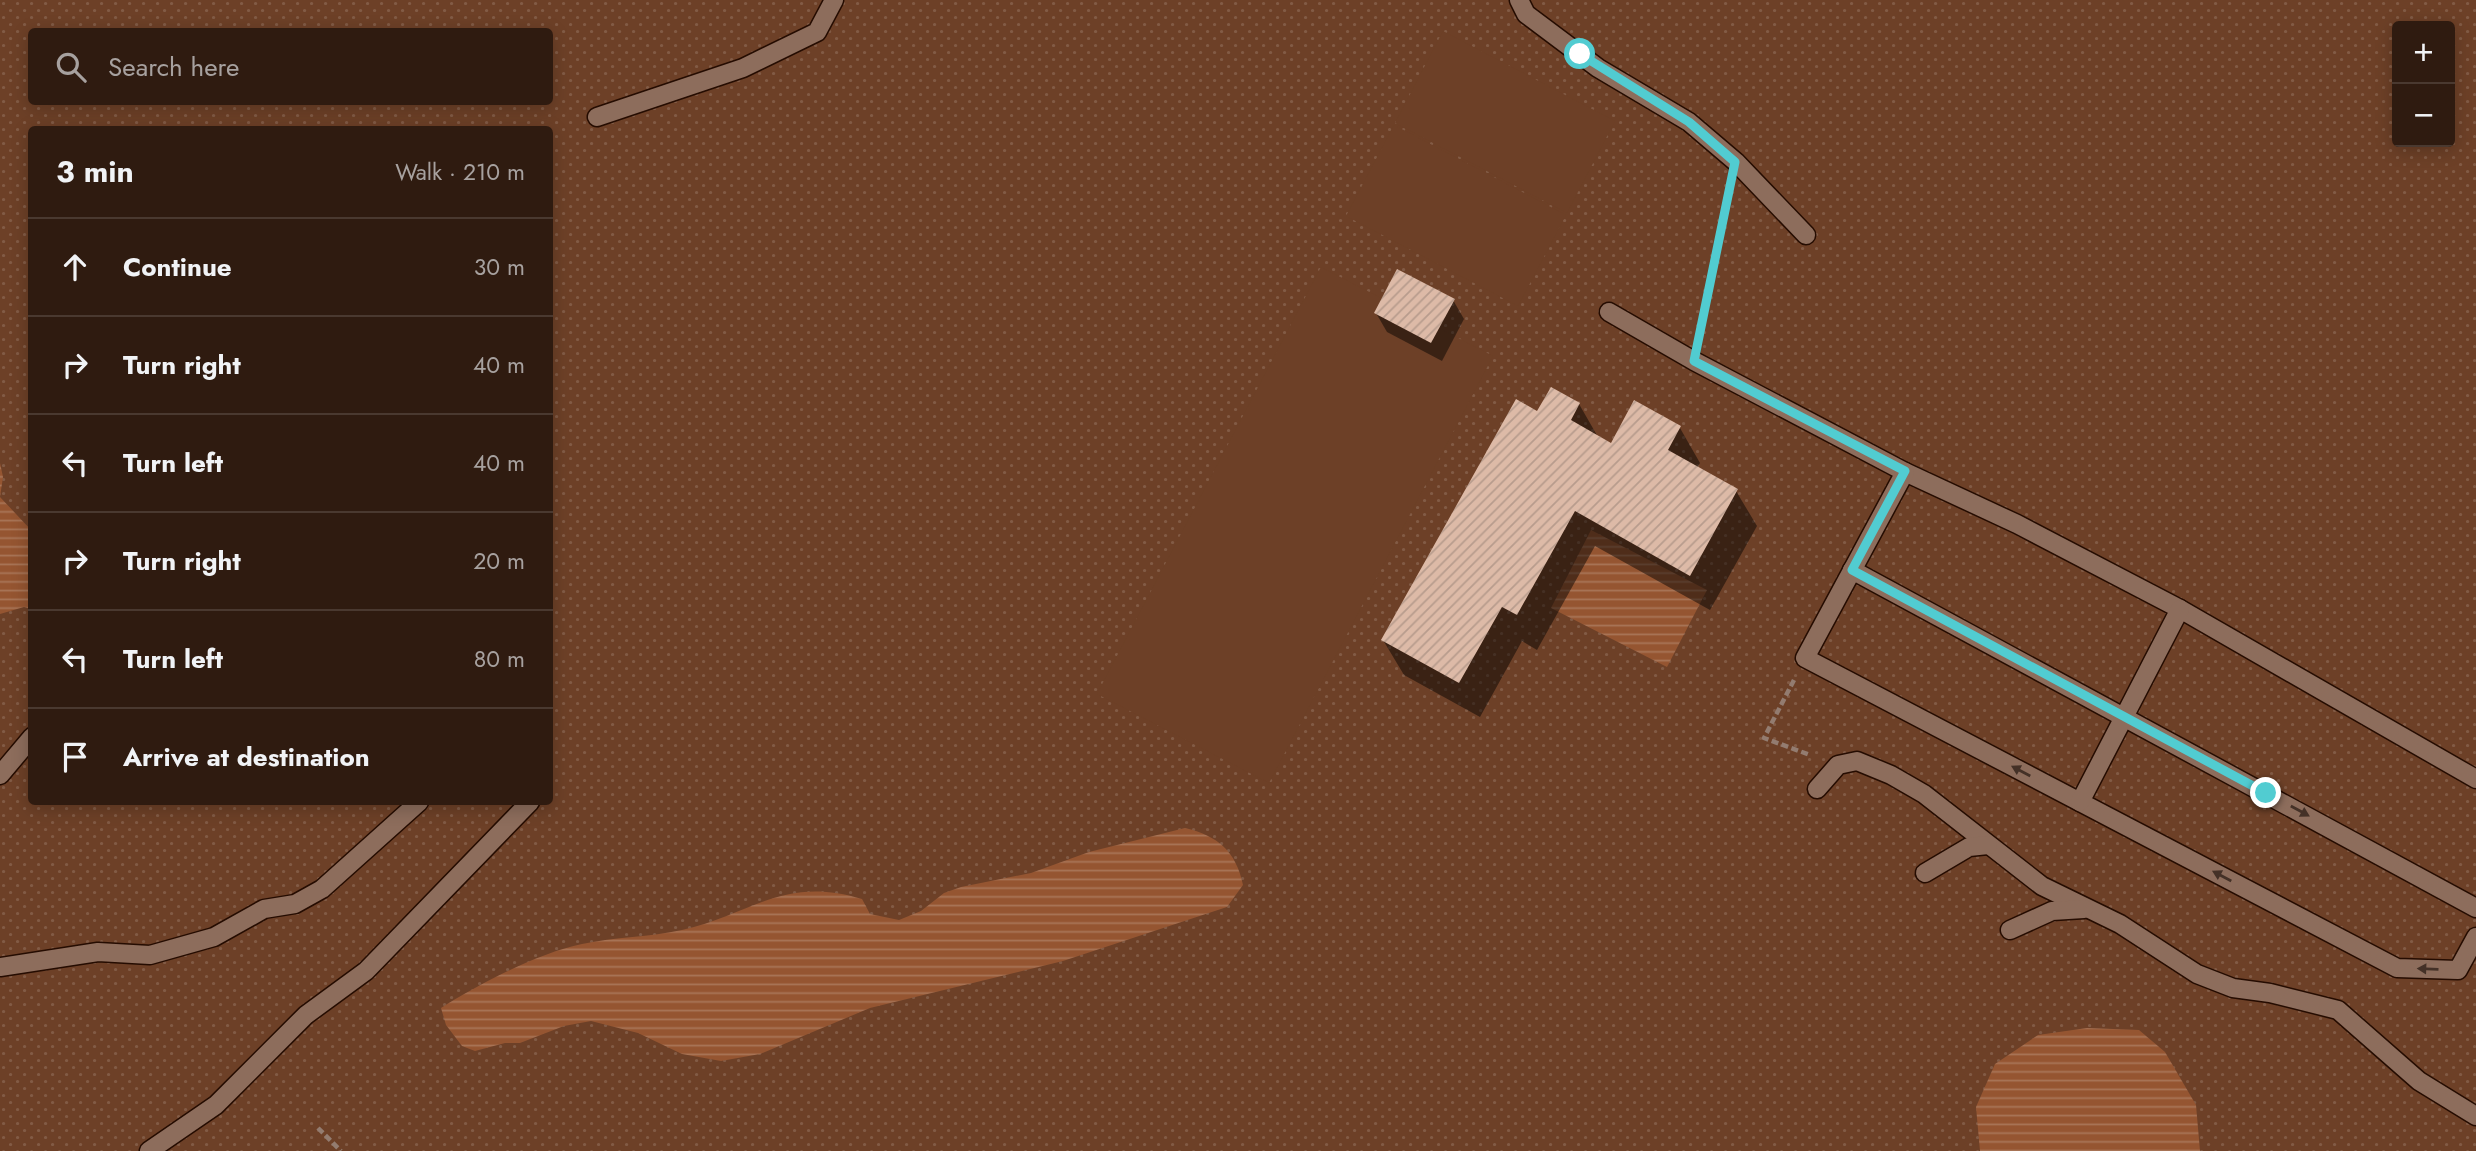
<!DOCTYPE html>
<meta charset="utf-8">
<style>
body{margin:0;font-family:Jost,sans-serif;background:#372419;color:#f1f3f6}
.controls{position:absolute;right:21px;top:21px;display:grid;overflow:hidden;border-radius:7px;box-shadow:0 4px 18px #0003}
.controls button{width:63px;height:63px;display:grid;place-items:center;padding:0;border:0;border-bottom:2px solid #4a3930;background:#2f1b10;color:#f1f3f6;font:35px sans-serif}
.stop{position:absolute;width:21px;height:21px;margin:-16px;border:5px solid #51ccd1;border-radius:50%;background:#fff}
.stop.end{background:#51ccd1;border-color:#fff;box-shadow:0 2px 7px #0008}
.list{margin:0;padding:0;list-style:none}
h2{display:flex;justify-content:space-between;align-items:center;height:91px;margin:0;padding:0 28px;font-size:30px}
h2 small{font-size:23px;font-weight:400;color:#a7a19f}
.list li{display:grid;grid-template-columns:46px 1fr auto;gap:21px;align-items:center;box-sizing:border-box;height:98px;padding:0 28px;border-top:2px solid #4a3930}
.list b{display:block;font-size:26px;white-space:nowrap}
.list em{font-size:23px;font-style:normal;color:#a7a19f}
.icon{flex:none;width:38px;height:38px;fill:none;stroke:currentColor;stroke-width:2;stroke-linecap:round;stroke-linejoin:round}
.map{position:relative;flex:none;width:2476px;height:1151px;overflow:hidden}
.search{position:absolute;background:#2f1b10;box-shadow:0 4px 18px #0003;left:28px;top:28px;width:525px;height:77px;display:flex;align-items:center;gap:18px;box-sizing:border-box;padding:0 24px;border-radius:7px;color:#a7a19f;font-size:26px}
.panel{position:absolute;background:#2f1b10;box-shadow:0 4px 18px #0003;left:28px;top:126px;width:525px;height:679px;border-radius:7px}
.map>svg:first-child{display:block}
.green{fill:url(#green-dots);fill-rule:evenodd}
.pitch{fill:#6d4027}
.water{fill:url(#water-rules)}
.shadow{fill:#0007}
.building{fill:url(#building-hatch)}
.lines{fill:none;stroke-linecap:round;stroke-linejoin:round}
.lane-casing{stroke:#250c01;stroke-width:21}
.path{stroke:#937c70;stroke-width:4.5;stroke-dasharray:7 3.5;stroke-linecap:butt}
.lane{stroke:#8d6d5c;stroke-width:18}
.oneway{fill:#443127}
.route{stroke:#51ccd1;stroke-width:9}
</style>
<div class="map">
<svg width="2476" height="1151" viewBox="0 0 2476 1151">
<defs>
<pattern id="green-dots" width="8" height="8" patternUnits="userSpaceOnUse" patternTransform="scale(1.75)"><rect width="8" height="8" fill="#6d4027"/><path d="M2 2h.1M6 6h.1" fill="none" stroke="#825b45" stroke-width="1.8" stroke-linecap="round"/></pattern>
<pattern id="water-rules" width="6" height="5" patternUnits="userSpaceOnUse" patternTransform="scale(1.75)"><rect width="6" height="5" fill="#955531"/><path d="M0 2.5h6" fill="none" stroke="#a97558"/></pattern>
<pattern id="building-hatch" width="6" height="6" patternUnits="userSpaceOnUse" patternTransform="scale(1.75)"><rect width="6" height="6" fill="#ddbaa7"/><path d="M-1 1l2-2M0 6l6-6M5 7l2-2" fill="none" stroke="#b89c8d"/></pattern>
</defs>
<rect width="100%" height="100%" fill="#3f2415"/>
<path class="green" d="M0,0h2476v1151h-2476zM2397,26h53v116h-53zM32,32h518v70h-518zM32,130h518v672h-518z"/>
<g class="pitch">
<path d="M1443,31l172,90 -48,92 -172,-90z"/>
<path d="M1394,125l172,90 -48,91 -172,-90z"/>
<path d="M1321,267l172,89 -224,427 -172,-89z"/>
</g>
<g class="water">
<path d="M0,463l3,14 -3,20 32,34 -1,78 -7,-2 -24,7z"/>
<path d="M1591,530l116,60 -40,77 -116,-59z"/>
<path d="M1185,828c33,8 51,23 58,57l-16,22 -164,54 -193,47 -110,46 -39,7 -39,-7 -44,-21 -47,-12 -27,5 -44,17h-15l-30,8 -13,-5 -16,-21 -5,-17c38,-24 97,-55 141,-64 33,-7 68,-7 100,-14 69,-15 101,-55 180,-31l8,15 29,6 22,-9 23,-18 17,-6 70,-14 58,-21z"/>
<path d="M2087,1028l52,2 26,22 31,53 4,46h-220l-4,-44 19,-43 43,-29z"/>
</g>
<g class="shadow">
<path d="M1453,300l11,19 -22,42 -55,-29 -11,-19z"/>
<path d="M1579,404l19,33 14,8 68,-17 20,35 -3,5 39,23 21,35 -47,84 -115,-64 -58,104 -15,-9 -42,76 -76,-42 -21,-35 155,-226z"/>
</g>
<g class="building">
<path d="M1397,269l58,30 -24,44 -57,-30z"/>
<path d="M1551,387l29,16 -9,17 40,23 23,-43 47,26 -13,24 70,39 -48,87 -115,-65 -58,104 -15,-8 -43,76 -78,-43 135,-241 21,12z"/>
</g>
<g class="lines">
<g class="lane-casing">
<g id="lane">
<path d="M1519,0l7,14 72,54 91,54 47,40 70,73"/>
<path d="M597,117l146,-49 74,-36 17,-32"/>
<path d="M1609,312l85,49 211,111 112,52 163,85 296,170"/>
<path d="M1905,472l-100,186 592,310 61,2 18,-33"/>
<path d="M1852,570l624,338"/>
<path d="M0,775l32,-38"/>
<path d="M1817,789l21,-24 19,-4 34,14 33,19 118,92 78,38 77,50 36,14 37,5 68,17 81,71 57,35"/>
<path d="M2080,802l100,-193"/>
<path d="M1925,873l44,-26 19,-2"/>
<path d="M2010,930l42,-19 32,-2"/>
<path d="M0,967l98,-15 52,3 64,-18 50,-28 31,-5 27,-15 97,-87"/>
<path d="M149,1151l67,-46 90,-90 60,-44 164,-169"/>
</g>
</g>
<g class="path">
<path d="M1699,332l29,-139"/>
<path d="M1794,680l-30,58 46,17"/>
<path d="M318,1128l23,23"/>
</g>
<use href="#lane" class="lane"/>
</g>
<defs><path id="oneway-solid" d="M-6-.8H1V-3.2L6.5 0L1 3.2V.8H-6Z" transform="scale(1.75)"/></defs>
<g class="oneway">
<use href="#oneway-solid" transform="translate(2021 771) rotate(-152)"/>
<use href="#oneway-solid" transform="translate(2300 811) rotate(29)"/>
<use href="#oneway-solid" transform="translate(2222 876) rotate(-152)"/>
<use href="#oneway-solid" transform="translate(2428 969) rotate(-178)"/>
</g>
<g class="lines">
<path class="route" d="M1580,54l109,68 46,40 -41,199 211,110 -53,99 414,223"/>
</g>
</svg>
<div class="controls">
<button>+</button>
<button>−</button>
</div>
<div class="stop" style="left:1580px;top:54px"></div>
<div class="stop end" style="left:2266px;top:793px"></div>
<div class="search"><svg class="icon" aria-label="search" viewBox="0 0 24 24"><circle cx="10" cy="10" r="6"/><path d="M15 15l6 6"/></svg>Search here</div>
<section class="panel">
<h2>3 min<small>Walk · 210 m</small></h2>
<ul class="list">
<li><svg class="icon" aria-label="ahead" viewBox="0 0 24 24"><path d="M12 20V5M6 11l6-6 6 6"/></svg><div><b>Continue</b></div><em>30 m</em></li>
<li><svg class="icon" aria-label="right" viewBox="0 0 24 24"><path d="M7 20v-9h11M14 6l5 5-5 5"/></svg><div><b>Turn right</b></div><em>40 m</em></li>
<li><svg class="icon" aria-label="left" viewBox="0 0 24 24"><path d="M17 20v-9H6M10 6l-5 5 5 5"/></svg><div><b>Turn left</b></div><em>40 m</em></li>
<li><svg class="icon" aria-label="right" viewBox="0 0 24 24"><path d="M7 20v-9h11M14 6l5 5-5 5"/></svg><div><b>Turn right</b></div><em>20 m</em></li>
<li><svg class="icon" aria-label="left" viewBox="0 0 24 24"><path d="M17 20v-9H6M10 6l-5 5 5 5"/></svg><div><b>Turn left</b></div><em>80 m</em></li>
<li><svg class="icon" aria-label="arrive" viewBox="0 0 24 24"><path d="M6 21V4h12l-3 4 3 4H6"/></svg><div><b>Arrive at destination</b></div></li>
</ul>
</section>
</div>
